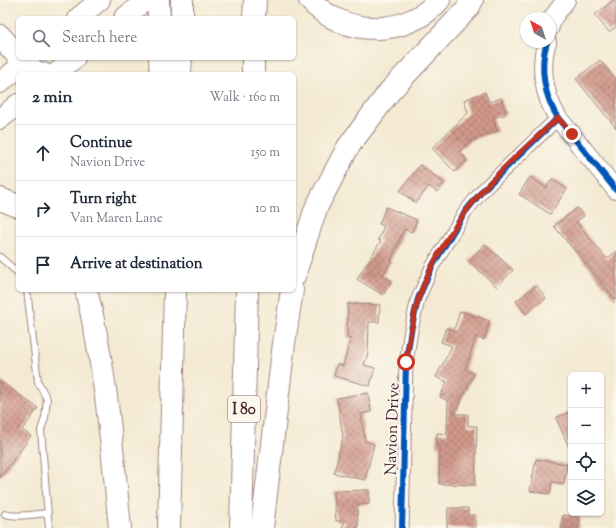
<!DOCTYPE html>
<meta charset="utf-8">
<style>
body{margin:0;font-family:"Sorts Mill Goudy",serif;background:#f2f2f3;color:#1f2937}
.controls{position:absolute;right:12px;bottom:12px;display:grid;overflow:hidden;border-radius:6px;box-shadow:0 1px 3px #0004}
.controls button{width:36px;height:36px;display:grid;place-items:center;padding:0;border:0;border-bottom:1px solid #e0e1e3;background:#fff;color:#1f2937;font:20px sans-serif}
.compass{position:absolute;left:520px;top:12px;width:36px;height:36px;border-radius:50%;background:#fff;box-shadow:0 1px 3px #0004;rotate:321deg}
.stop{position:absolute;width:12px;height:12px;margin:-9px;border:3px solid #c8321e;border-radius:50%;background:#fff}
.stop.end{background:#c8321e;border-color:#fff;box-shadow:0 1px 4px #0008}
.list{margin:0;padding:0;list-style:none}
h2{display:flex;justify-content:space-between;align-items:center;height:52px;margin:0;padding:0 16px;font-size:17px}
h2 small{font-size:13px;font-weight:400;color:#747a83}
.list li{display:grid;grid-template-columns:26px 1fr auto;gap:12px;align-items:center;box-sizing:border-box;height:56px;padding:0 16px;border-top:1px solid #e0e1e3}
.list b{display:block;font-size:15px;white-space:nowrap}
.list p{margin:0;font-size:13px;white-space:nowrap;color:#747a83}
.list em{font-size:13px;font-style:normal;color:#747a83}
.icon{flex:none;width:22px;height:22px;fill:none;stroke:currentColor;stroke-width:2;stroke-linecap:round;stroke-linejoin:round}
.map{position:relative;flex:none;width:616px;height:528px;overflow:hidden}
.search{position:absolute;background:#fff;box-shadow:0 1px 3px #0004;left:16px;top:16px;width:280px;height:44px;display:flex;align-items:center;gap:10px;box-sizing:border-box;padding:0 14px;border-radius:6px;color:#747a83;font-size:15px}
.panel{position:absolute;background:#fff;box-shadow:0 1px 3px #0004;left:16px;top:72px;width:280px;height:220px;border-radius:6px}
.map>svg:first-child{display:block}
.building{fill:url(#building-cross-hatch)}
.lines{fill:none;stroke-linecap:round;stroke-linejoin:round}
.service-casing{stroke:#9f847f;stroke-width:8}
.minor-casing{stroke:#9f847f;stroke-width:15}
.secondary-casing{stroke:#9f847f;stroke-width:20}
.primary-casing{stroke:#9f847f;stroke-width:22}
.motorway-casing{stroke:#9f847f;stroke-width:24}
.service{stroke:#fff;stroke-width:6}
.minor{stroke:#fff;stroke-width:13}
.secondary{stroke:#fff;stroke-width:18}
.primary{stroke:#fff;stroke-width:20}
.motorway{stroke:#fff;stroke-width:22}
.cycleway-casing{stroke:#fbf7ec;stroke-width:8}
.cycleway{stroke:#0057b8;stroke-width:6}
.route{stroke:#c8321e;stroke-width:5}
.labels{text-anchor:middle;stroke-width:4;stroke-linejoin:round;paint-order:stroke}
.shield{fill:#fbf7ec;stroke:#7f6065;stroke-width:1}
.shield-label{font-size:15px;font-weight:bold;fill:#4a1f2b}
.street-label{font-size:16px;fill:#4a1f2b;stroke:#fbf7ec}
</style>
<div class="map">
<svg width="616" height="528" viewBox="0 0 616 528">
<defs>
<pattern id="building-cross-hatch" width="8" height="8" patternUnits="userSpaceOnUse"><rect width="8" height="8" fill="#d19a8b"/><path d="M0 0l8 8M0 8l8-8" fill="none" stroke="#ac7d72"/></pattern>
</defs>
<rect width="100%" height="100%" fill="#fbf7ec"/>
<filter id="ink" filterUnits="userSpaceOnUse"><feTurbulence type="fractalNoise" baseFrequency=".025" numOctaves="2"/><feDisplacementMap in="SourceGraphic" scale="8" xChannelSelector="R" yChannelSelector="G"/><feConvolveMatrix kernelMatrix="1 2 1 2 8 2 1 2 1" color-interpolation-filters="sRGB"/></filter>
<filter id="wash" filterUnits="userSpaceOnUse"><feTurbulence type="fractalNoise" baseFrequency=".012" numOctaves="4" result="noise"/><feDisplacementMap in="SourceGraphic" scale="16" xChannelSelector="R" yChannelSelector="G"/><feGaussianBlur stdDeviation="0.9" result="paint"/><feColorMatrix in="noise" values="0 0 0 0 0 0 0 0 0 0 0 0 0 0 0 0 0 1.4 0 .05"/><feComposite in="paint" operator="in"/></filter>
<g filter="url(#wash)">
<rect width="100%" height="100%" fill="#f4ead3"/>
<g id="blocks">
<g class="building">
<path d="M614,0h2v27l-7,5 -14,-17z"/>
<path d="M600,60l16,20v48l-40,-49z"/>
<path d="M485,92l4,10 12,-4 5,16 -13,4 4,13 -27,10 -11,10 8,9 -12,12 -23,-24 36,-35 -4,-13z"/>
<path d="M420,165l24,18 -7,9 -8,-6 -13,17 -16,-12z"/>
<path d="M530,177l16,11 6,-9 15,10 -17,25 -31,-20z"/>
<path d="M386,207l31,13 -5,12 -8,-3 -13,31h1l-9,15 9,6 -9,14 -26,-16 24,-38 -3,-1 6,-14 -5,-2z"/>
<path d="M577,208l7,8 -8,6 31,37 9,-8v49l-62,-74z"/>
<path d="M485,244l28,26 -16,17 -28,-26z"/>
<path d="M536,285l10,13 -20,16 -10,-13z"/>
<path d="M348,304l32,1 -1,17h-10l-1,31 -4,12 11,3 -5,18 -36,-10 3,-12 6,2 8,-28h-4z"/>
<path d="M460,311l30,10 -6,19 -8,-3 -11,32 9,5 -19,40h13v12h9l-2,59 -36,-1 1,-38h-4l1,-13 10,1 1,-33 -8,-4 7,-15 -11,-5 16,-31 -11,-4 5,-14 8,2z"/>
<path d="M0,381l38,27 -16,22 9,6 -31,42z"/>
<path d="M368,393l3,19 -10,2 4,27 9,3 -9,36 -31,-7 9,-36 -6,-39z"/>
<path d="M571,411v41l-15,-34z"/>
<path d="M536,459l31,5 -3,20 -12,-2 -2,12 -20,-3z"/>
<path d="M369,490v14l-12,1 1,23h-16l3,-7h-9l-2,-30z"/>
<path d="M448,508h20v7h7v13h-28z"/>
<path d="M563,515l17,2 -2,11h-17z"/>
</g>
</g>
</g>
<g filter="url(#ink)">
<use href="#blocks" fill-opacity="0" stroke="#9f847f" stroke-width="1"/>
<g class="lines">
<g class="service-casing">
<g id="service">
<path d="M0,257l18,16"/>
<path d="M27,290l11,92 9,17 -2,19 -4,12 8,98"/>
<path d="M5,514c13,4 29,0 43,-1"/>
</g>
</g>
<g class="minor-casing">
<path id="minor" d="M402,528l4,-165 5,-33 7,-31 14,-32 33,-55 19,-23 74,-71"/>
</g>
<g class="secondary-casing">
<g id="secondary">
<path d="M550,27l1,-7 15,-20"/>
<path d="M547,42c-8,25 -3,54 11,76l58,72"/>
</g>
</g>
<g class="primary-casing">
<g id="primary">
<path d="M78,18l22,-18"/>
<path d="M124,18l22,-18"/>
<path d="M55,74l20,-16"/>
<path d="M0,83l30,-25"/>
<path d="M0,119l18,-15"/>
</g>
</g>
<g class="motorway-casing">
<g id="motorway">
<path d="M158,0l1,18"/>
<path d="M310,0c33,37 97,38 129,0"/>
<path d="M182,18v-18"/>
<path d="M254,18l1,-18"/>
<path d="M0,36l18,20"/>
<path d="M20,58c7,8 13,15 23,16"/>
<path d="M160,58l1,16"/>
<path d="M180,74l1,-16"/>
<path d="M253,74v-16"/>
<path d="M0,199l18,7"/>
<path d="M294,276l22,-68 32,-61 42,-56 78,-83 4,-8"/>
<path d="M86,290c20,78 26,158 34,238"/>
<path d="M169,528l6,-238"/>
<path d="M241,528l6,-238"/>
<path d="M262,528l22,-185 8,-53"/>
</g>
</g>
<use href="#service" class="service"/>
<use href="#minor" class="minor"/>
<use href="#secondary" class="secondary"/>
<use href="#primary" class="primary"/>
<use href="#motorway" class="motorway"/>
<g class="cycleway-casing">
<g id="cycleway">
<path d="M547,42c-8,25 -3,54 11,76l58,72"/>
<path d="M402,528l4,-165 5,-33 7,-31 14,-32 33,-55 19,-23 74,-71"/>
</g>
</g>
<use href="#cycleway" class="cycleway"/>
</g>
</g>
<g class="lines" filter="url(#ink)">
<path class="route" d="M406,362c3,-21 6,-42 12,-62 13,-39 39,-80 65,-110 22,-26 50,-49 75,-72l14,16"/>
</g>
<g class="labels">
<rect class="shield" x="228" y="396" width="32" height="26" rx="3"/>
<g class="shield-label">
<text x="244" y="414">I 80</text>
</g>
<g class="street-label">
<text transform="translate(391 429) rotate(-88)" y="6">Navion Drive</text>
</g>
</g>
</svg>
<div class="controls">
<button>+</button>
<button>−</button>
<button><svg class="icon" aria-label="locate" viewBox="0 0 24 24"><circle cx="12" cy="12" r="6"/><path d="M12 2v4M12 18v4M2 12h4M18 12h4"/></svg></button>
<button><svg class="icon" aria-label="layers" viewBox="0 0 24 24"><path d="M12 4l9 5-9 5-9-5zM3 14l9 5 9-5"/></svg></button>
</div>
<svg class="compass" viewBox="-18 -18 36 36"><path d="M0-13l5 13h-10z" fill="#e53935"/><path d="M0 13l5-13h-10z" fill="#747a83"/></svg>
<div class="stop" style="left:406px;top:362px"></div>
<div class="stop end" style="left:572px;top:134px"></div>
<div class="search"><svg class="icon" aria-label="search" viewBox="0 0 24 24"><circle cx="10" cy="10" r="6"/><path d="M15 15l6 6"/></svg>Search here</div>
<section class="panel">
<h2>2 min<small>Walk · 160 m</small></h2>
<ul class="list">
<li><svg class="icon" aria-label="ahead" viewBox="0 0 24 24"><path d="M12 20V5M6 11l6-6 6 6"/></svg><div><b>Continue</b><p>Navion Drive</p></div><em>150 m</em></li>
<li><svg class="icon" aria-label="right" viewBox="0 0 24 24"><path d="M7 20v-9h11M14 6l5 5-5 5"/></svg><div><b>Turn right</b><p>Van Maren Lane</p></div><em>10 m</em></li>
<li><svg class="icon" aria-label="arrive" viewBox="0 0 24 24"><path d="M6 21V4h12l-3 4 3 4H6"/></svg><div><b>Arrive at destination</b></div></li>
</ul>
</section>
</div>
